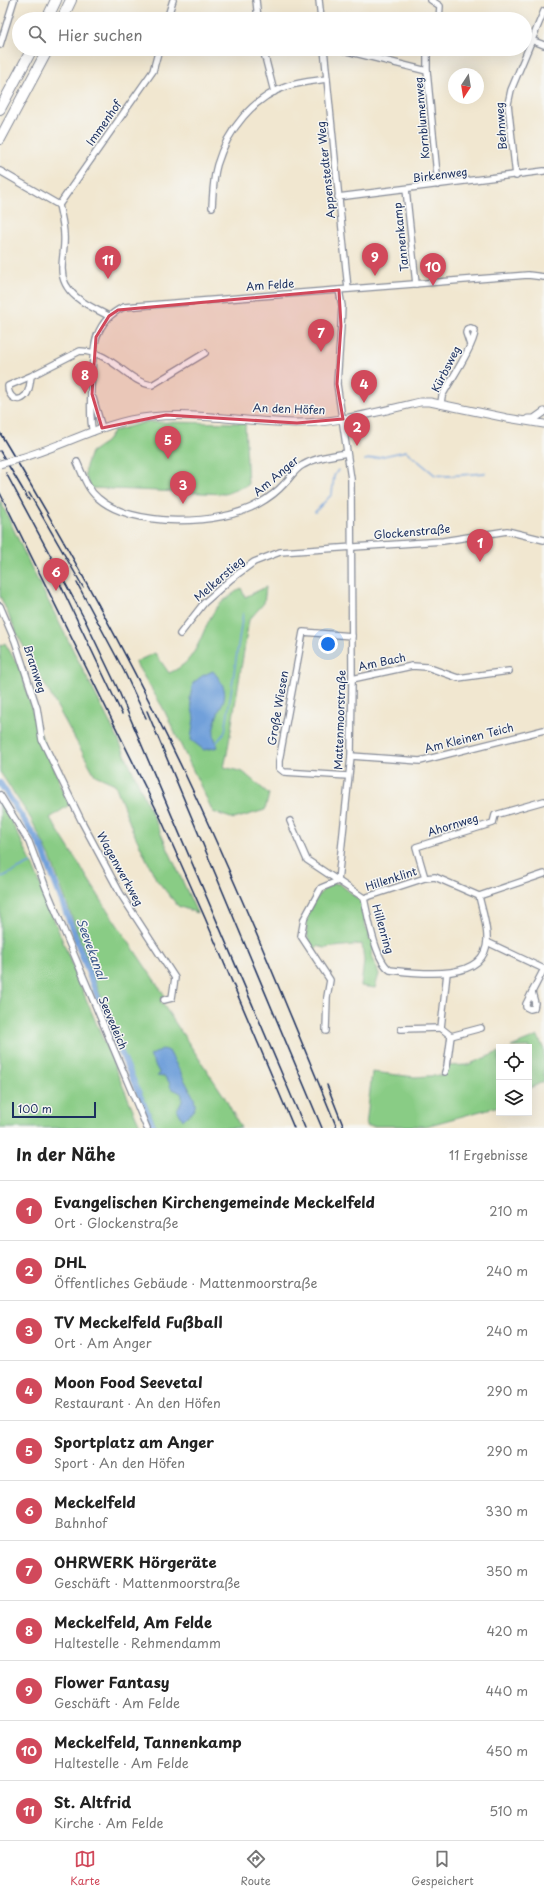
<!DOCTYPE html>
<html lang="de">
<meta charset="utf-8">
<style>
body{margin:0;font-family:"Playpen Sans",sans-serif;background:#f6f6f6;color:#222}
.controls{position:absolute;right:12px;bottom:12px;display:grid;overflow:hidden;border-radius:0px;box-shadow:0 4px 16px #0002}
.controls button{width:36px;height:36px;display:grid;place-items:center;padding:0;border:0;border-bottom:1px solid #e0e0e0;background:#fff;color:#222;font:20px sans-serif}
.compass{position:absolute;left:448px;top:68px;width:36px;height:36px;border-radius:50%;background:#fff;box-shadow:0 4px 16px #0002;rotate:192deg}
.scale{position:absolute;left:12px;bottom:10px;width:84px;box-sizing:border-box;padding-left:4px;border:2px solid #1b2f5e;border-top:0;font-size:11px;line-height:14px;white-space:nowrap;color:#1b2f5e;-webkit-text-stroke:3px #f6f6f2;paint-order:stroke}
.you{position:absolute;left:328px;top:644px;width:14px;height:14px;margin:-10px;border:3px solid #fff;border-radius:50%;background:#1a73e8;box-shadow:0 0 0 6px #1a73e833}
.badge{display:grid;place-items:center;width:26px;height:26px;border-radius:50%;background:#d1495b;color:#fff;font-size:13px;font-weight:700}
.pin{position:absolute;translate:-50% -33px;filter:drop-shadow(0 1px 2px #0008)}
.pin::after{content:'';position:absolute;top:21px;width:14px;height:12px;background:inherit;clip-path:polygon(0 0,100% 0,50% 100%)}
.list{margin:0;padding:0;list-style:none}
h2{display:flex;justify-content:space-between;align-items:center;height:52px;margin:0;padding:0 16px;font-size:17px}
h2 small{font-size:13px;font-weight:400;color:#767676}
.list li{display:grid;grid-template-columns:26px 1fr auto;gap:12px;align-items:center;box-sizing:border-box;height:60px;padding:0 16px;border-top:1px solid #e0e0e0}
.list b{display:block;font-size:15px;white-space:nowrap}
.list p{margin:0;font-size:13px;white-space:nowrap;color:#767676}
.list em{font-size:13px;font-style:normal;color:#767676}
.icon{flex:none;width:22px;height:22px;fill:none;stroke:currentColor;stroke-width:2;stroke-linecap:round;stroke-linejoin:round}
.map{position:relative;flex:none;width:544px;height:1128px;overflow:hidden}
.search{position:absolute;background:#fff;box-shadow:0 4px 16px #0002;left:12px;right:12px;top:12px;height:44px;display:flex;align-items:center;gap:10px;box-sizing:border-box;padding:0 14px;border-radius:22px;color:#767676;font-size:15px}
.sheet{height:712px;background:#fff}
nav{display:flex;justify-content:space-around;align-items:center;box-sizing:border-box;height:56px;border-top:1px solid #e0e0e0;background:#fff;font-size:11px;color:#767676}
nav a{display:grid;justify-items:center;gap:2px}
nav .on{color:#d1495b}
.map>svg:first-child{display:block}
.green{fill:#89cc85;stroke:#527e72}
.water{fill:#71a0da;stroke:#46689c}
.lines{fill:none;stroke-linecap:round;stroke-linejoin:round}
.stream{stroke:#71a0da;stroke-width:1.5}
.canal{stroke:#71a0da;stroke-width:6}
.minor-casing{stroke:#868b97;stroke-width:8}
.tertiary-casing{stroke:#868b97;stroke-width:9}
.motorway-casing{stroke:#868b97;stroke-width:12}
.minor{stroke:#fff;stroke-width:5.5}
.tertiary{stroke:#fff;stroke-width:7}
.motorway{stroke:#fff;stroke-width:10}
.rail{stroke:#1b2f5e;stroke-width:1.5}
.tertiary-bridge-casing{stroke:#868b97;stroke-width:9;stroke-linecap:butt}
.tertiary-bridge{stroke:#fff;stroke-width:7}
.marked{fill:#d1495b;fill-opacity:0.2;stroke:#d1495b;stroke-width:3;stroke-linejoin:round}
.labels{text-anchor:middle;stroke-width:3;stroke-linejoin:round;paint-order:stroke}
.street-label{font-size:11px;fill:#1b2f5e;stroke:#f6f6f2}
.water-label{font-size:12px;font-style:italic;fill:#395789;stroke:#f6f6f2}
</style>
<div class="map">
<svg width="544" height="1128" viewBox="0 0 544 1128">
<rect width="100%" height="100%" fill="#f6f6f2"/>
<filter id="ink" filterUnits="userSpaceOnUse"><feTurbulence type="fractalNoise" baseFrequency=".025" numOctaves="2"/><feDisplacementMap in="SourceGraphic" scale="8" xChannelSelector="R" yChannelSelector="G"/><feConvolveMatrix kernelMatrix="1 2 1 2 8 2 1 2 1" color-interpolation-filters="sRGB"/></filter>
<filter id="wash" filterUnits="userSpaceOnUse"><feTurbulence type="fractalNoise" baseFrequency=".012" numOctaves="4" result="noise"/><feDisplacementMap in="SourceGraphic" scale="16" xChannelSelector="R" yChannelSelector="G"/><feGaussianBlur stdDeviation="0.9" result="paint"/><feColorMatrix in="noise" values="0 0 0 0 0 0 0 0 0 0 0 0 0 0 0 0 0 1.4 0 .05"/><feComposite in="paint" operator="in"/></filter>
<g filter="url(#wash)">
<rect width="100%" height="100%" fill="#f1e7d0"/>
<g class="green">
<path d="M146,422l99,1 3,62 -23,9 -134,-6 -6,-13 1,-9 5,-14 15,-10 8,-11z"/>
<path d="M0,500l32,69 86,170 79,174 -19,-7 -22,-27 -24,-50 -17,-45 -20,-9 -76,-137 -19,-42z"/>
<path d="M266,587l-2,16 -15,17 -22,134 -3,13 19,5 26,22 -4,16 -31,9 -21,-7 -50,-104 -28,-46 20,-9 14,20c30,-12 30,-39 46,-63 6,-9 18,-16 26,-22l4,9z"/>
<path d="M5,643l16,28 14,49 34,85 -19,13 60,96 55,82 -5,4 64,96 17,32h-84l-47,-106 -60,-165 -19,-38 -31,-47v-126z"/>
<path d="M0,803c28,42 44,93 63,139 25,63 51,124 78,186h-141z"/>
<path d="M331,883l9,1 17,14 4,4 5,15 -2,4 3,10 4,1v3l-3,1 2,4 4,2 1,5 -4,6 8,21 -4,14 -14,-2 3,-25 -2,-17 -37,4 -8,-2 -3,5c-16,-26 -5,-50 17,-68z"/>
<path d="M538,1036l6,14v31l-15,8v-42h-18z"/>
<path d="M499,1052v54l-73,20h-60l6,-54 43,5 27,-2 5,-9 20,-1z"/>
</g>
<g class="water">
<path d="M213,671c24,28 4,30 1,58 -1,6 2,13 4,18l-14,3 -13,-10 3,-22 -4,-20 3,-15 9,-7z"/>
<path d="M162,1049l7,2 25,47c4,14 -3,13 -11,22l-6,-11c4,-4 7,-10 4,-16l-10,-5 -2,-6 -4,-5 -8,-1 3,-2 -10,-18z"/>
</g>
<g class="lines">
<g class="stream">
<path d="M365,460l41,-9 29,24 12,1 38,-3"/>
<path d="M315,512l17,-18 2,-18 4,-6"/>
<path d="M216,743l9,-11 18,-119"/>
<path d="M0,878l31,-15"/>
</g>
<path class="canal" d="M0,783l42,65 60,161 52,119"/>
</g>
</g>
<g filter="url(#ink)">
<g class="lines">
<g class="minor-casing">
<g id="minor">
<path d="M256,0l2,19"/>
<path d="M319,0l2,19"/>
<path d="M431,0l9,6 -1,13"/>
<path d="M167,19l6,-19"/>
<path d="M531,40l13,5"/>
<path d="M0,45l14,-45"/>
<path d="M263,49l11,43"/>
<path d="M324,49l24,240"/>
<path d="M339,49l88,22"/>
<path d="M428,49l-1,4v18l11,114"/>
<path d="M0,171l59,34c2,10 5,20 5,30 1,11 -2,23 -2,34 0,26 27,37 47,47"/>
<path d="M516,176l-8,-72 3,-14 33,-79"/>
<path d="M406,189l10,95"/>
<path d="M338,197l206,-26"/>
<path d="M59,205l94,-134 6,-22"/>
<path d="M212,207c1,-14 1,-28 5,-42 10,-34 36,-68 71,-79 12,-4 26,-5 39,-7"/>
<path d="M31,376c-1,6 -1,14 -5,19 -9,10 -18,1 -18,-9l23,-10 49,-25c32,0 47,31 72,34l53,-32"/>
<path d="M93,398l9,30"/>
<path d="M441,403l1,-7c8,-15 32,-50 33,-65l-4,-3 -4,1 -1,4 4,12"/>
<path d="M93,432c-5,-14 -1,-82 4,-96 5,-13 13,-23 27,-29l404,-32 16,2"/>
<path d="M77,462c6,13 10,27 21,36 33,30 122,28 160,6 9,-5 19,-12 26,-20 7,-7 11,-15 19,-19 13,-8 29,-9 44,-12"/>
<path d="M0,606l15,35 22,67 5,32 40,82 38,71 55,85 -3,20 -8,2"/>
<path d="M180,634l24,-31 27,-24 23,-17 26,-10 163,-11 64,-10 37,9"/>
<path d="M352,679l60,-13 15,1 31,11 51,-7"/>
<path d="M351,756l69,5 124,-31"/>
<path d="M348,776l-64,-4 -5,-4v-7l24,-129 49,4"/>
<path d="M0,795l29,47 17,46 101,240"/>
<path d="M290,821l17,39 57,38 61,-20 10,-1 44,19 65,-22"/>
<path d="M425,878l-9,-31 77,-24 2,-8 49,-14"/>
<path d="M364,898c4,18 11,62 26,72 27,3 95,13 97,-29 1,-14 -5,-31 -8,-45"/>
<path d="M487,942l57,27 -12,23"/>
<path d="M532,992l3,11 -1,5 -4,1 -4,-2v-3z"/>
<path d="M401,1029l40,-1"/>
<path d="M326,1031l1,-34 3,-17 -29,-44 3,-17 17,-31 17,-7 13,-125 1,-77 -1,-200 -14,-95 4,-58 1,-20 -3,-16"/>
<path d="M451,1036l30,-8"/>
<path d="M445,1072l2,-6 4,-30 -10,-8 6,-55"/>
</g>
</g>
<g class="tertiary-casing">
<g id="tertiary">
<path d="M528,419h6l10,-7"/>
<path d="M21,458c43,-12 84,-37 129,-41 49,-5 97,5 145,6 43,0 84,-11 125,-21h10l77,16 37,6"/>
</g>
</g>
<g class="motorway-casing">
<g id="motorway">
<path d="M47,19l9,-19"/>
<path d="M62,19l9,-19"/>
<path d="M0,109l32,-60"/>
<path d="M0,139l48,-90"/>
</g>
</g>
<use href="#minor" class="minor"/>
<use href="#tertiary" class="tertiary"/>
<use href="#motorway" class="motorway"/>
<g class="rail">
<path d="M0,433c67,111 129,224 185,341 55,116 103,235 152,354"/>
<path d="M0,451l29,49"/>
<path d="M6,473l78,145 33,69 188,441"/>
<path d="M0,493l161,326 44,99 89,210"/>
<path d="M29,493l54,94"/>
<path d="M77,583l47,88 22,47"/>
<path d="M60,584l62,130"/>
<path d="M147,711l175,417"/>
<path d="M327,1085l17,43"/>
</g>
<g class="tertiary-bridge-casing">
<path id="tertiary-bridge" d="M0,464l21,-6"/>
</g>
<use href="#tertiary-bridge" class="tertiary-bridge"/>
</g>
</g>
<path class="marked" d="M339,290l2,36 -4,58 6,35 -46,4 -131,-8 -64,13 -10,-34 4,-57 13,-21 9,-6z"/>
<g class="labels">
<g class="street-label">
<text transform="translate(422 118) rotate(-95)" y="4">Kornblumenweg</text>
<text transform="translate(104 123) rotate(-55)" y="4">Immenhof</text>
<text transform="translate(501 126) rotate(-94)" y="4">Behnweg</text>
<text transform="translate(326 170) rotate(-96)" y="4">Appenstedter Weg</text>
<text transform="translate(440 175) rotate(-7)" y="4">Birkenweg</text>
<text transform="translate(401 237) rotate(-96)" y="4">Tannenkamp</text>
<text transform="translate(270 285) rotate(-4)" y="4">Am Felde</text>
<text transform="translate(446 369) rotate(-63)" y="4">Kürbsweg</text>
<text transform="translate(289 409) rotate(2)" y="4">An den Höfen</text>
<text transform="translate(276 476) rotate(-40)" y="4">Am Anger</text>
<text transform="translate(412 532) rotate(-5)" y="4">Glockenstraße</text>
<text transform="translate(219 579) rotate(-41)" y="4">Melkerstieg</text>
<text transform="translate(382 662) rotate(-12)" y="4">Am Bach</text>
<text transform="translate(35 669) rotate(72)" y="4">Bramweg</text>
<text transform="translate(278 708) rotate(-80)" y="4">Große Wiesen</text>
<text transform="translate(340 720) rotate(-88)" y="4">Mattenmoorstraße</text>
<text transform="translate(469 738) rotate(-14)" y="4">Am Kleinen Teich</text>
<text transform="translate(453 825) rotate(-17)" y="4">Ahornweg</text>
<text transform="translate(120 869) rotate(61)" y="4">Wagenwerkweg</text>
<text transform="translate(391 879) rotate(-18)" y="4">Hillenklint</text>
<text transform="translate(383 929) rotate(74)" y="4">Hillenring</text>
<text transform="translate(113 1023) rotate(67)" y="4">Seevedeich</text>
</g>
<g class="water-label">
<text transform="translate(91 949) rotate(70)" y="4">Seevekanal</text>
</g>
</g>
</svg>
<div class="controls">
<button><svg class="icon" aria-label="locate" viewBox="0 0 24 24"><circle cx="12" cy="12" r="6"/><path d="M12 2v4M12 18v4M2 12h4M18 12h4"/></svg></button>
<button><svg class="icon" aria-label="layers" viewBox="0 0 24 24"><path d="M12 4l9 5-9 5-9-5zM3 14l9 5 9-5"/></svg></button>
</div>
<svg class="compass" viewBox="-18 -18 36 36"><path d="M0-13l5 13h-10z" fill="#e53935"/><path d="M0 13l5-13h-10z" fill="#767676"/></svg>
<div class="scale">100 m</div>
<div class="you"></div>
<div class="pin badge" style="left:480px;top:562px">1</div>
<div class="pin badge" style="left:357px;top:446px">2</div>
<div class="pin badge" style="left:183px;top:504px">3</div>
<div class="pin badge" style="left:364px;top:403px">4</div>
<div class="pin badge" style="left:168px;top:459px">5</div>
<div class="pin badge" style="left:56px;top:591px">6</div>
<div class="pin badge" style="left:321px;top:352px">7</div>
<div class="pin badge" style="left:85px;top:394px">8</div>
<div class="pin badge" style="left:375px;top:276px">9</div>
<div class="pin badge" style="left:433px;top:286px">10</div>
<div class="pin badge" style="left:108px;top:279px">11</div>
<div class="search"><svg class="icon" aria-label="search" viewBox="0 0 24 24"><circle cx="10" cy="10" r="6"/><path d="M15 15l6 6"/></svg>Hier suchen</div>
</div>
<section class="sheet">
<h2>In der Nähe<small>11 Ergebnisse</small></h2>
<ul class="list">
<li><span class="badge">1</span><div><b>Evangelischen Kirchengemeinde Meckelfeld</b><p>Ort · Glockenstraße</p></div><em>210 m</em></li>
<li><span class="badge">2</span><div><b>DHL</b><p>Öffentliches Gebäude · Mattenmoorstraße</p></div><em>240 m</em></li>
<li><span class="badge">3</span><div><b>TV Meckelfeld Fußball</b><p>Ort · Am Anger</p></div><em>240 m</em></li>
<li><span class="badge">4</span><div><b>Moon Food Seevetal</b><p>Restaurant · An den Höfen</p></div><em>290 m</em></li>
<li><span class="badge">5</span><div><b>Sportplatz am Anger</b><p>Sport · An den Höfen</p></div><em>290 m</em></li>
<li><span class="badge">6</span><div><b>Meckelfeld</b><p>Bahnhof</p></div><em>330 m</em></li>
<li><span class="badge">7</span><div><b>OHRWERK Hörgeräte</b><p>Geschäft · Mattenmoorstraße</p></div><em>350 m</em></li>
<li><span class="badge">8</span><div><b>Meckelfeld, Am Felde</b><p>Haltestelle · Rehmendamm</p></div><em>420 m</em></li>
<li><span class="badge">9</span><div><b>Flower Fantasy</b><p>Geschäft · Am Felde</p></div><em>440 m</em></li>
<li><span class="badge">10</span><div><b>Meckelfeld, Tannenkamp</b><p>Haltestelle · Am Felde</p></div><em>450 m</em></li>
<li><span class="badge">11</span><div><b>St. Altfrid</b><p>Kirche · Am Felde</p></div><em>510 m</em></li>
</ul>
</section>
<nav>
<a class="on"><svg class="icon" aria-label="map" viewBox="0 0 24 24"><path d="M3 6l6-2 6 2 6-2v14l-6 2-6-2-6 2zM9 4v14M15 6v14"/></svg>Karte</a>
<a><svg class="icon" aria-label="directions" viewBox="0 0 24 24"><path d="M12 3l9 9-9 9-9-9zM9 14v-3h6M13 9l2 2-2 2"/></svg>Route</a>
<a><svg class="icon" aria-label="saved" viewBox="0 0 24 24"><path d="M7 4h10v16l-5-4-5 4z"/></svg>Gespeichert</a>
</nav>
